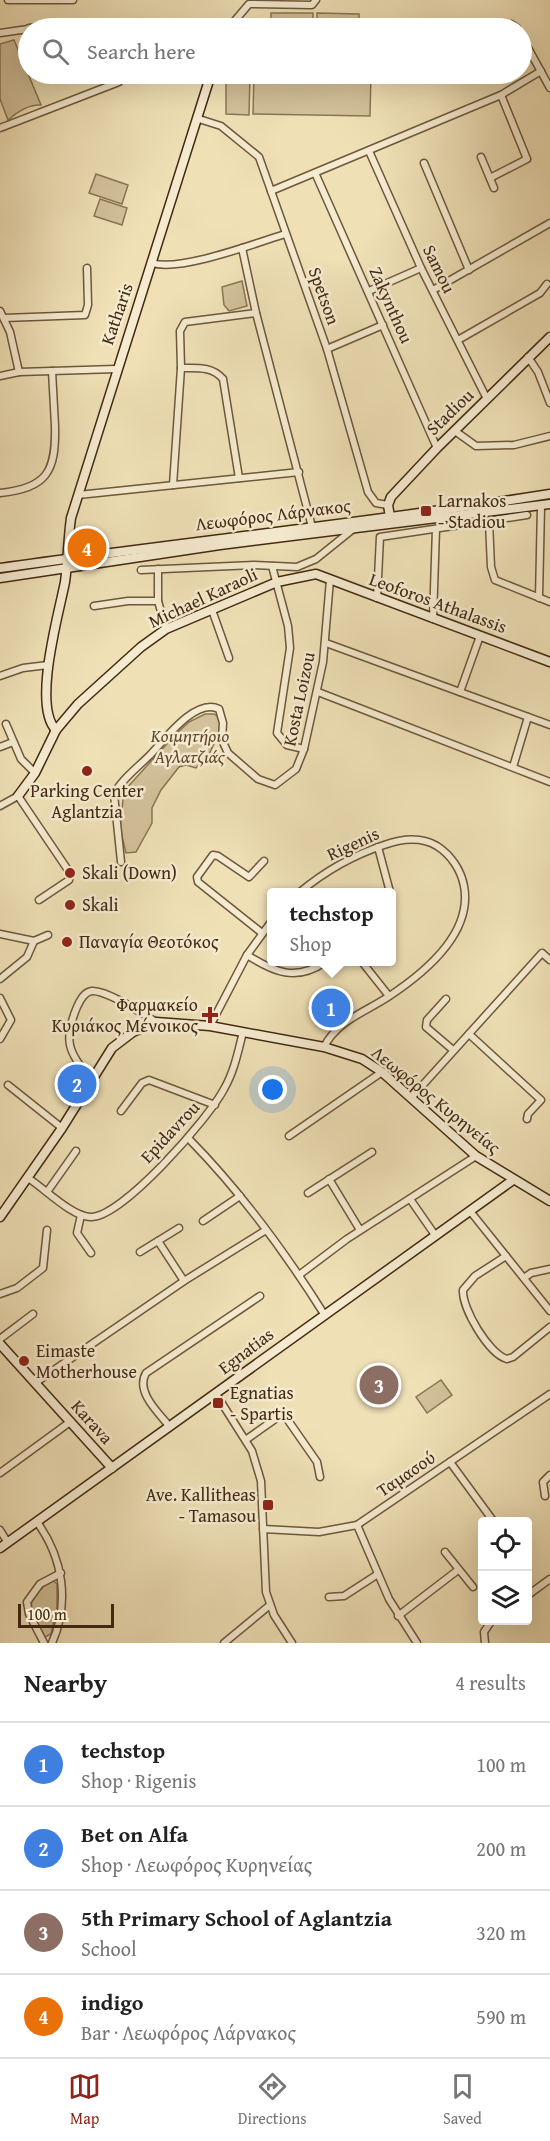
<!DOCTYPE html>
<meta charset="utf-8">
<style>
body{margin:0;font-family:"Gentium Book Plus",serif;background:#f6f6f6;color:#222}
.controls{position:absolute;right:18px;bottom:18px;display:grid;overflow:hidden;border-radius:6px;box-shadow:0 6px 24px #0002}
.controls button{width:54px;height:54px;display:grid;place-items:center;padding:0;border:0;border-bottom:2px solid #e0e0e0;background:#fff;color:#222;font:30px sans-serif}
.scale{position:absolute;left:18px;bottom:15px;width:96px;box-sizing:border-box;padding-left:6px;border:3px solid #432912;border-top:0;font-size:16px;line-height:21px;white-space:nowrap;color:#432912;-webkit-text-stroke:4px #f5ebd0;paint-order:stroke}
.you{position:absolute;left:273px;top:1090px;width:21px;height:21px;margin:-15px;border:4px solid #fff;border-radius:50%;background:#1a73e8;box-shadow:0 0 0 9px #1a73e833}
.badge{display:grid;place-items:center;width:39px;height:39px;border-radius:50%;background:#8f2418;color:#fff;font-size:20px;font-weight:700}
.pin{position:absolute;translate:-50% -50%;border:3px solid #fff;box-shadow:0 2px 6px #0006}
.popup{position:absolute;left:267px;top:888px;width:129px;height:78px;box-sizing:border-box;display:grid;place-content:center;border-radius:6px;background:#fff;filter:drop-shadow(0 2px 4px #0005);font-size:20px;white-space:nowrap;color:#767676}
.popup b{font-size:22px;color:#222}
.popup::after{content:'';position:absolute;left:50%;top:100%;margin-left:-12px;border:12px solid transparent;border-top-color:#fff}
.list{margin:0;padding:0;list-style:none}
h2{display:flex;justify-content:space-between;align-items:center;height:78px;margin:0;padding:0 24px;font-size:26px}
h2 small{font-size:20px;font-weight:400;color:#767676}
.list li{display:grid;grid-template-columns:39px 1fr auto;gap:18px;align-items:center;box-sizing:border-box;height:84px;padding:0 24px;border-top:2px solid #e0e0e0}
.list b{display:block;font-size:22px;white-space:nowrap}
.list p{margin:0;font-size:20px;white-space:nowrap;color:#767676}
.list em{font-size:20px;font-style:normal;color:#767676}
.icon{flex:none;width:33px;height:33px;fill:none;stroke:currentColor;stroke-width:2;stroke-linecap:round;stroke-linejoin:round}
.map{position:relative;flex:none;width:550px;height:1643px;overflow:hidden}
.search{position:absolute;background:#fff;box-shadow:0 6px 24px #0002;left:18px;right:18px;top:18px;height:66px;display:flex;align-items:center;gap:15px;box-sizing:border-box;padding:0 21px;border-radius:33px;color:#767676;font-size:22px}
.sheet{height:414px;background:#fff}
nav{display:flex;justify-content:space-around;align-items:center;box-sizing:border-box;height:84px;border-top:2px solid #e0e0e0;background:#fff;font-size:16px;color:#767676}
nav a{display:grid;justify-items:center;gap:3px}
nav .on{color:#8f2418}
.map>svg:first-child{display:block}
.green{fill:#d2c19a;stroke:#8a7556;stroke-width:1.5}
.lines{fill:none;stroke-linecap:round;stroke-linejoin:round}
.street-casing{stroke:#6e573b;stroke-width:9}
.secondary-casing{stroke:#432912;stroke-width:11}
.street{stroke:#f5ebd0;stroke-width:6}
.secondary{stroke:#f5ebd0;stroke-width:8}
.poi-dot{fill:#8f2418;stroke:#f5ebd0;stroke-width:2}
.labels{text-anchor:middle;stroke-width:5;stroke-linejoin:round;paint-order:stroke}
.street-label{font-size:18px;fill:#432912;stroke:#f5ebd0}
.poi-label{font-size:18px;fill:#432912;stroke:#f5ebd0;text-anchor:start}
.park-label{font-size:18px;font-style:italic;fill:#60472d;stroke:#f5ebd0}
</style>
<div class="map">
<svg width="550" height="1643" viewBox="0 0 550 1643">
<rect width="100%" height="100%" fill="#efe0b6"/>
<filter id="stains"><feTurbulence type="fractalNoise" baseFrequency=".00333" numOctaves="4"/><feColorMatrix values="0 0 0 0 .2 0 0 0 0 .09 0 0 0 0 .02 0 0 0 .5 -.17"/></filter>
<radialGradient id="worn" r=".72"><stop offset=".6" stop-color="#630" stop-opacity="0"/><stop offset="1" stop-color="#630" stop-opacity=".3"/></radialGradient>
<g class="green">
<rect x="271" y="13" width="42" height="15"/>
<path d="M317,13l42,1v14h-42z"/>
<path d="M14,40l27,65c-12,-1 -25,8 -33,15l-8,-21v-55z"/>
<path d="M226,74h24l-1,41 -23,-1z"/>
<path d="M254,74h117l-1,42 -117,-2z"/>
<path d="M96,174l32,11 -6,19 -33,-11z"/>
<path d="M100,199l27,9 -5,17 -28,-9z"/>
<path d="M242,281l5,25 -18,5 -5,-6 -2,-18z"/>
<path d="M205,714h9l6,4v17l-11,6 5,3 -6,12 -12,12 -10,-3 -7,2 -18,23 -9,18v15l-16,29 -10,1 -6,-25 4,-37 51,-56 14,-13z"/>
<path d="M441,1380l11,15 -25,18 -11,-16z"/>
<path d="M51,1579l6,5v24l-6,26 -6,3 -14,-26 1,-13z"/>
</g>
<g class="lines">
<g class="street-casing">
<g id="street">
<path d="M8,0h65"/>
<path d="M232,24l17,-20 63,1 4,-5"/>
<path d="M29,28l36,-4 70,4"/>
<path d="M500,28l11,-4 6,4"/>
<path d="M0,33l28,-4"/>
<path d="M522,37l28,51"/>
<path d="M199,119l22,7 38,31 68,192 41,143 8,11 12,2"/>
<path d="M0,128l119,-46"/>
<path d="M369,151l52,117 66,131"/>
<path d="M481,157l13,31"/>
<path d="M424,163l45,107"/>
<path d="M316,175l121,273"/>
<path d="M490,178l37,-19 -26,-64"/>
<path d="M271,191l230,-96 40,-24"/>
<path d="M152,263c28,9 104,-20 133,-29"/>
<path d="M433,290l117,-67"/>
<path d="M369,291l52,-23"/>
<path d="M0,311l10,21 9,40"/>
<path d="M256,313l56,214"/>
<path d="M4,318l81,-3 3,-10 -1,-37"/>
<path d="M458,340l82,-47 7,-9"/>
<path d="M327,349l56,-24"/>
<path d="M528,357l10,15 12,31"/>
<path d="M181,368c16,0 31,-2 42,11l16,99"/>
<path d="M0,376l19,-4 97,-3"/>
<path d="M455,431l21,15 38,-1 36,-9"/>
<path d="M173,485l8,-117 -1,-37 5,-9 71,-9 -14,-65"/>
<path d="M0,493c47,-5 56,-21 55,-67 -1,-18 -2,-37 -3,-55"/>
<path d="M78,495l221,-23"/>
<path d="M489,522l2,45 4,13 55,22"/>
<path d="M272,566l16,60 2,22 -13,85 10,12 17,4"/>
<path d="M158,569v32l8,28"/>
<path d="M141,570l113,-5 43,2 19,-8 36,-29"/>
<path d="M377,598l3,-61 147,-22"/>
<path d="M539,598l2,-92"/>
<path d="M94,606l34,-5h30"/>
<path d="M212,610l17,48"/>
<path d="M433,619l3,-90"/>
<path d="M326,643l224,82"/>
<path d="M0,676l23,-8 25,-3"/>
<path d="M318,692l232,90"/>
<path d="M460,692l20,-56"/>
<path d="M6,724l15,35 14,14"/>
<path d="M0,747l13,-5"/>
<path d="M513,767l15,-50"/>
<path d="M0,806l18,-10 52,77 -1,7 -30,20"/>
<path d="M378,847l12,45"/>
<path d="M121,862l-7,-68c7,-14 23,-26 35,-38 14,-14 46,-59 70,-47l4,14 -1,17 6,13 30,26 17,6 21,-16 8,-20 19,-87 7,-82"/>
<path d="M300,892c24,-20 54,-37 84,-47 17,-6 36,-9 53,1 14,9 24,24 27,40 9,48 -41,88 -76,111 -23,15 -51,24 -64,50"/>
<path d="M262,933l-64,-51 -1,-5 16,-22 5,1 31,21 15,-16"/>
<path d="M0,934l34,7 14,-6"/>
<path d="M247,955c27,17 49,27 78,7"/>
<path d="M362,962l27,34"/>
<path d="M0,979l27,-22 7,-16"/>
<path d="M0,998l11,22 -11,19"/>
<path d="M446,999l-19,21 -1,7 27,23"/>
<path d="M210,1026l37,-71 24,-33"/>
<path d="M469,1034l72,66 -13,14 -1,5"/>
<path d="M91,1079c-23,-26 -28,-39 -14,-72 3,-7 7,-15 15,-16 15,-1 51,23 64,31"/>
<path d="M8,1085l54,43"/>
<path d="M411,1098l131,-145 8,7"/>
<path d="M121,1111l21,-28 7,-3 66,25"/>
<path d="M289,1136l93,-64"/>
<path d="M189,1139c52,53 96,113 135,175"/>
<path d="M28,1178c16,10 43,38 62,39 31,2 119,-99 134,-128 10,-17 14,-37 19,-57"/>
<path d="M329,1179l31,51"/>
<path d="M47,1192l29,-41"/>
<path d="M308,1193l64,-41"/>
<path d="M410,1199l25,36"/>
<path d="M470,1211l80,100"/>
<path d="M81,1215l-4,18 14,20"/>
<path d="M203,1221l37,-25"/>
<path d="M158,1241l26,40"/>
<path d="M140,1252l39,-24"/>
<path d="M506,1256l-31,20 -12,14c-1,19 26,64 44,69l6,-2 37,-30"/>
<path d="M299,1275l48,-36 129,-83"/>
<path d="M524,1278l7,-5 19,-4"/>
<path d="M0,1294l17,-6 26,-20 4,-38"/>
<path d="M0,1339l33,-25"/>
<path d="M35,1383l149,-102 82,-51"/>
<path d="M216,1394l36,57 9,30 5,111 8,23 18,28"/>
<path d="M170,1427c-11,-14 -35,-35 -24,-54l114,-77"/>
<path d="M247,1439l31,-22 7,-1 32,46 3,15"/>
<path d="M450,1462l44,60"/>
<path d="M0,1473l70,-51"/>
<path d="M545,1496l-2,-14 7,-7"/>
<path d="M37,1522c26,36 33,80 15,121"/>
<path d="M357,1525l32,74 28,44"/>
<path d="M263,1529l56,3 38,-7 193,-131"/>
<path d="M0,1530l8,13"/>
<path d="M445,1552l28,35"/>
<path d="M528,1595l22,-16"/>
<path d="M329,1597l15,-1 34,-22"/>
<path d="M398,1616l60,-46"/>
<path d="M44,1643l-15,-29 -2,-12 13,-18 21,-11"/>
<path d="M224,1643l46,-38"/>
<path d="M485,1643l-1,-11 8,-12"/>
</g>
</g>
<g class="secondary-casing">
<g id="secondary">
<path d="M230,28l2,-4"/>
<path d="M390,517l-2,-12 3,-8 46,-49 113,-111"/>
<path d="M0,568c183,-26 367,-45 550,-74"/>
<path d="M0,578l220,-33 330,-41"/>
<path d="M56,730c-24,-24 3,-117 9,-148 3,-21 3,-43 6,-64l140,-444"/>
<path d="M18,796l17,-23 21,-43 22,-26 63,-57 25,-18 111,-47 39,-8 234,88"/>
<path d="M0,1217l62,-89 50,-80 21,-16 23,-10 54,4 114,21 38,12 20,13 94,84 74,45"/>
<path d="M0,1344l112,124"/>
<path d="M0,1548l513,-368"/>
</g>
</g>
<use href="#street" class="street"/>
<use href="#secondary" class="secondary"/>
</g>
<g class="poi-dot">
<rect x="420" y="505" width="12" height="12" rx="3"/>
<circle cx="87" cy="771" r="6"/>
<circle cx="70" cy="873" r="6"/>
<circle cx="70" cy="905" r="6"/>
<circle cx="67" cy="942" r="6"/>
<path d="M207 1006h6v6h6v6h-6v6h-6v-6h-6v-6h6z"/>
<circle cx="24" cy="1361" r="6"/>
<rect x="212" y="1397" width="12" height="12" rx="3"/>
<rect x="262" y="1499" width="12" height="12" rx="3"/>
</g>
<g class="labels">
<g class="street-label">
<text transform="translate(439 269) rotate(64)" y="6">Samou</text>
<text transform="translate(324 296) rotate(70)" y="6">Spetson</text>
<text transform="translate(391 305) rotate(66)" y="6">Zakynthou</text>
<text transform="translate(117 314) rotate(-71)" y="6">Katharis</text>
<text transform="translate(450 412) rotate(-44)" y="6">Stadiou</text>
<text transform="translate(273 515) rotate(-7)" y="6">Λεωφόρος Λάρνακος</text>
<text transform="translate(203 598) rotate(-25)" y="6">Michael Karaoli</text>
<text transform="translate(438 603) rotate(20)" y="6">Leoforos Athalassis</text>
<text transform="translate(299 699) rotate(-78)" y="6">Kosta Loizou</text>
<text transform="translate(353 844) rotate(-25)" y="6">Rigenis</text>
<text transform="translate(436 1100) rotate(39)" y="6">Λεωφόρος Κυρηνείας</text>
<text transform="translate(170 1132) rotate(-47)" y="6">Epidavrou</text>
<text transform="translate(246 1351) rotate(-37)" y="6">Egnatias</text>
<text transform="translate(92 1422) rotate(48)" y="6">Karava</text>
<text transform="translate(406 1474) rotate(-34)" y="6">Ταμασού</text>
</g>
<g class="poi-label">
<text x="438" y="507">Larnakos<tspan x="438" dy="21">- Stadiou</tspan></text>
<text x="87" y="797" text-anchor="middle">Parking Center<tspan x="87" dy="21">Aglantzia</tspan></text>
<text x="82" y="879">Skali (Down)</text>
<text x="82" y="911">Skali</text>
<text x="79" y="948">Παναγία Θεοτόκος</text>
<text x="198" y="1011" text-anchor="end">Φαρμακείο<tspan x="198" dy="21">Κυριάκος Μένοικος</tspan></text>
<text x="36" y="1357">Eimaste<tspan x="36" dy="21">Motherhouse</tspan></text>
<text x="230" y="1399">Egnatias<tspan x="230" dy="21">- Spartis</tspan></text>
<text x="256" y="1501" text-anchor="end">Ave. Kallitheas<tspan x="256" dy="21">- Tamasou</tspan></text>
</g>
<g class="park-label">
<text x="190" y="742">Κοιμητήριο<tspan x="190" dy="21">Αγλατζιάς</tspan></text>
</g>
</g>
<rect width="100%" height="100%" filter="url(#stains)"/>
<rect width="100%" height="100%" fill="url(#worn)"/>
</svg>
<div class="controls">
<button><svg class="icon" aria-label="locate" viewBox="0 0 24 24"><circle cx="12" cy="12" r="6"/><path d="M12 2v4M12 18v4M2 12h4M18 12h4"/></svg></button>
<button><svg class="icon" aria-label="layers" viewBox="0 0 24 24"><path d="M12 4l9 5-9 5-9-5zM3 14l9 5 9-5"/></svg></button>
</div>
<div class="scale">100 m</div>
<div class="you"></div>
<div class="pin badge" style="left:331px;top:1008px;background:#3f7fe0">1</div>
<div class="popup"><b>techstop</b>Shop</div>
<div class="pin badge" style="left:77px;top:1084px;background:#3f7fe0">2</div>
<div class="pin badge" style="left:379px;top:1385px;background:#8d6e63">3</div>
<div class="pin badge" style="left:87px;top:548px;background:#e8710a">4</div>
<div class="search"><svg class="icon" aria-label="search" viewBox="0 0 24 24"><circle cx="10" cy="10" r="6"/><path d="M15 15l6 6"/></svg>Search here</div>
</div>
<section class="sheet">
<h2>Nearby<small>4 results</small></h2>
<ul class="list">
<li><span class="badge" style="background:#3f7fe0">1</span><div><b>techstop</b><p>Shop · Rigenis</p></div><em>100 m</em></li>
<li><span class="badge" style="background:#3f7fe0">2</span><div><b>Bet on Alfa</b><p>Shop · Λεωφόρος Κυρηνείας</p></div><em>200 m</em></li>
<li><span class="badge" style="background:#8d6e63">3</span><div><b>5th Primary School of Aglantzia</b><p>School</p></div><em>320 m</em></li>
<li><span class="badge" style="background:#e8710a">4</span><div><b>indigo</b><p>Bar · Λεωφόρος Λάρνακος</p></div><em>590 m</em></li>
</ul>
</section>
<nav>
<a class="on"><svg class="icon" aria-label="map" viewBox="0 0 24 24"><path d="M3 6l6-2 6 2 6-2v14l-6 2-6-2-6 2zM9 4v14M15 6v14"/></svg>Map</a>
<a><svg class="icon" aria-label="directions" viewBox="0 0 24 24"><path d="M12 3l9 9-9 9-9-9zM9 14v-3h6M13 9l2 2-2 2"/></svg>Directions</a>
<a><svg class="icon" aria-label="saved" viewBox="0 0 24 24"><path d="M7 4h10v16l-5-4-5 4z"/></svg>Saved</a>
</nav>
